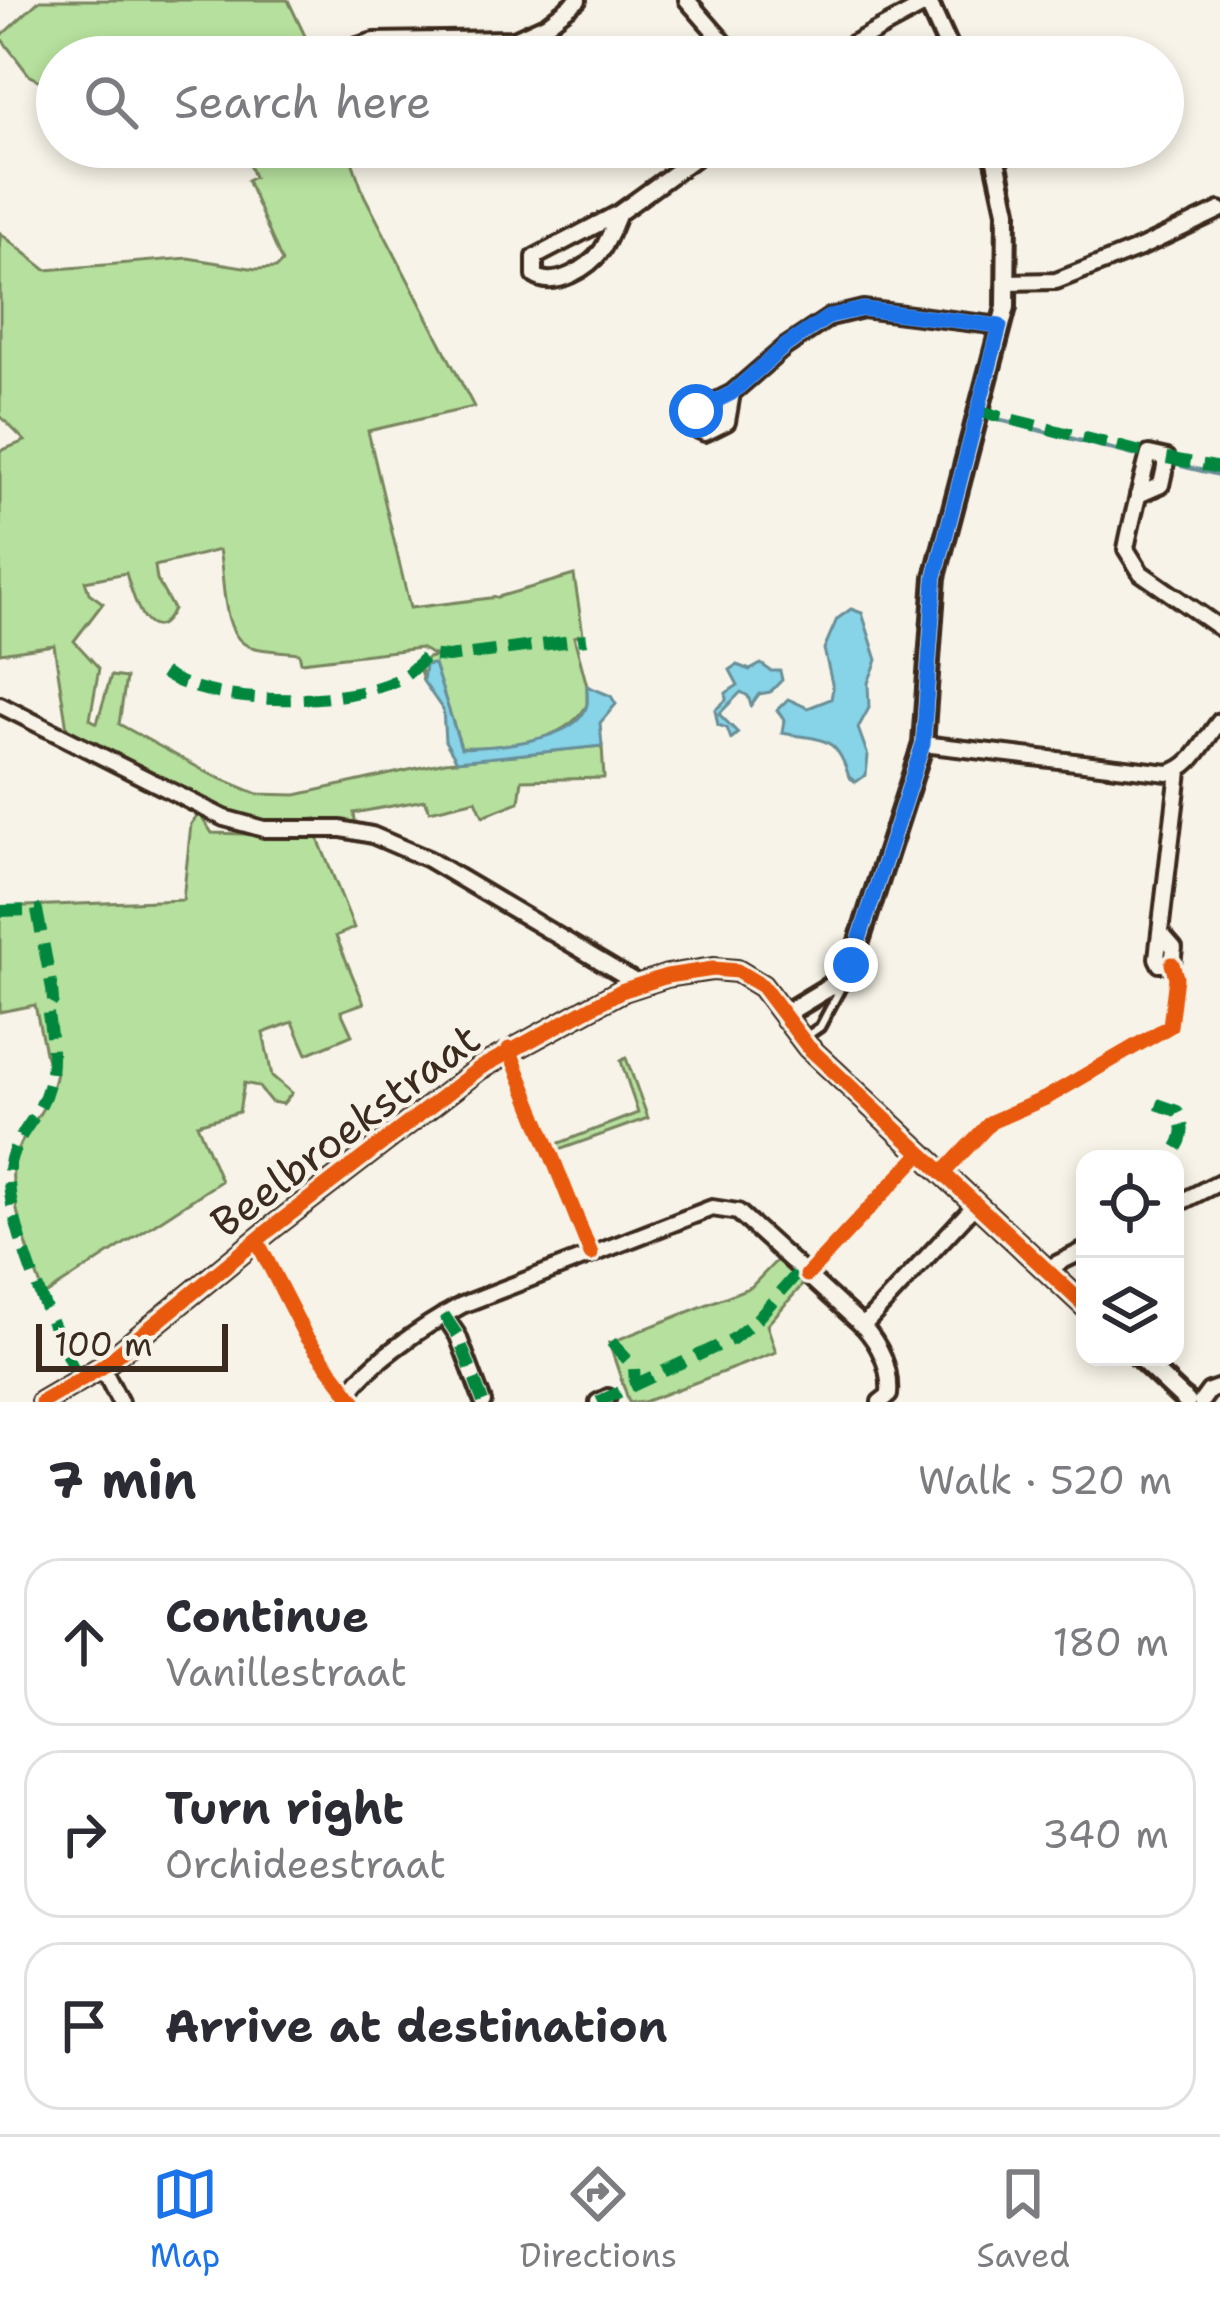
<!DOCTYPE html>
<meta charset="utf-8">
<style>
body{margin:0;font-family:"Shantell Sans",sans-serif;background:#f7f7f7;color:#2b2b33}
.controls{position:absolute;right:36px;bottom:36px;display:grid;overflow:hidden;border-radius:24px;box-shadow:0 6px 18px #0003}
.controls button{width:108px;height:108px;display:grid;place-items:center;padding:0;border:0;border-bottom:3px solid #e1e1e2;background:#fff;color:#2b2b33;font:60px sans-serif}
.scale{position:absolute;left:36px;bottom:30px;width:192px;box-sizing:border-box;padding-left:12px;border:6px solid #3b2a1e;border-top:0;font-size:33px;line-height:42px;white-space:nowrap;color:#3b2a1e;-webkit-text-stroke:9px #f7f3e8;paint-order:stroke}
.stop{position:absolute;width:36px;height:36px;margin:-27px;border:9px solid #1a73e8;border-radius:50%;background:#fff}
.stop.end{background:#1a73e8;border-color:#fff;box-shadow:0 3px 12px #0008}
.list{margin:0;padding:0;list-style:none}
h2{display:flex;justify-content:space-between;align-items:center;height:156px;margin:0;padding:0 48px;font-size:51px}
h2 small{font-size:39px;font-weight:400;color:#7c7c81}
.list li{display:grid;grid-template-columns:78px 1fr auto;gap:36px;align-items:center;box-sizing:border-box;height:168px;margin:0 24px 24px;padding:0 24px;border:3px solid #e1e1e2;border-radius:36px}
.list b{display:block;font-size:45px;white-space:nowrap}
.list p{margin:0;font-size:39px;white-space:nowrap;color:#7c7c81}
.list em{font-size:39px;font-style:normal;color:#7c7c81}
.icon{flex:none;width:66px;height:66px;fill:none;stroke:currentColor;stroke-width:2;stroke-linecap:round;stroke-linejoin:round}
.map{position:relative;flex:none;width:1220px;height:1402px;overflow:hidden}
.search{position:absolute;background:#fff;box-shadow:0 6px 18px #0003;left:36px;right:36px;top:36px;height:132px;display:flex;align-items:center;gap:30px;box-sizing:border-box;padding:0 42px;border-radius:66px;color:#7c7c81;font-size:45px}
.sheet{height:732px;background:#fff}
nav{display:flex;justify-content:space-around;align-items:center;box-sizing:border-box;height:168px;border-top:3px solid #e1e1e2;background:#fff;font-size:33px;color:#7c7c81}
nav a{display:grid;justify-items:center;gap:6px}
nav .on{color:#1a73e8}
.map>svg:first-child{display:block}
.green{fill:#b6e09d;stroke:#78855e;stroke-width:3}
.water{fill:#87d3e7;stroke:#698f97;stroke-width:3}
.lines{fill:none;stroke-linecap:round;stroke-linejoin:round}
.stream{stroke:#698f97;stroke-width:4.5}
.service-casing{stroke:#3b2a1e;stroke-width:15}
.minor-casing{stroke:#3b2a1e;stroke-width:22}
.tertiary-casing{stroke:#3b2a1e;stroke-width:26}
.service{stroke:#f7f3e8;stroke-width:6}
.minor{stroke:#f7f3e8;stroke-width:14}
.tertiary{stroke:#f7f3e8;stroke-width:16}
.quiet{stroke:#00873e;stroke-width:12;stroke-dasharray:24 12;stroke-linecap:butt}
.cycleway-casing{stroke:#f7f3e8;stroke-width:22}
.cycleway{stroke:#e8590c;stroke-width:15}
.route{stroke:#1a73e8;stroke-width:15}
.labels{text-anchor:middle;stroke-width:9;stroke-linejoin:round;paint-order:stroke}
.street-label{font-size:42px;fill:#3b2a1e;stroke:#f7f3e8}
</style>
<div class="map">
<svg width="1220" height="1402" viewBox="0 0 1220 1402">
<rect width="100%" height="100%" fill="#f7f3e8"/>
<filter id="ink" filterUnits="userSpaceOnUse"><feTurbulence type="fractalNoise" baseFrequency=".00833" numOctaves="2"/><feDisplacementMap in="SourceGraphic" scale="24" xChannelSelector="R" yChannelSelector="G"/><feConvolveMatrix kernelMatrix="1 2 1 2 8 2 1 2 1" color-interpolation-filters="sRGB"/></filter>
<g filter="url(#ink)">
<g class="green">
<path d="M40,0h248l27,57h-258v33l-28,-15 -29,-38z"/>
<path d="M242,147h105l17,48 110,212 -106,24 42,177 88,-11 76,-22 9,59 -9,3 13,49v19c-22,39 -86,43 -126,42l-27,-82 -11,7v9l-4,-15 9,-8 29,-6 -24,3 -13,-7 -119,14 -2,-9c-16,-2 -34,-2 -48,-6 -31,-9 -26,-71 -32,-97l-64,16 2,14 16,29c-24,47 -41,-15 -47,-36l-41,8 4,12 14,10 -29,38 25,27 -9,51 7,4 14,-47 15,2 -7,46 91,50 47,20 39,1 149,-33 157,-16 2,32 -82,2 -3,22 -36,14 -7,-16 -46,11 -5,-11 -71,13 2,14h-37l-3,-8 -40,5 -27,-5 -181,-84 -14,-90 -54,8v-202l25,-10 -25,-25v-183l46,37 142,-12 68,11 20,-1 6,-6 -35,-82 7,-3z"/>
<path d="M199,813l13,20 105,3 37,92 -18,8 28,67 -23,8 11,24 -45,19 -14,-32 -30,11 9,43 20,17 -9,11 -12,-2 -13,-16 -14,-3 -5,29 -42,12 24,57 -177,115c-12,-38 -44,-111 -26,-148 15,-26 33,-45 38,-76l-7,-1 -14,-66 -35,7v-105l183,-7 8,-76z"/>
<path d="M626,1058l22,60 -89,32 -5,-5 84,-32 -17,-52z"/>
<path d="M779,1258l26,24 -38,43 9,27 -132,50h-15l-20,-59 142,-56z"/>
</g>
<g class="water">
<path d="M851,609l11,4 15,47 -9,23 1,25 -11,20 10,28 -2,19 -10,7 -7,-5c-13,-44 -28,-36 -67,-44l2,-13 -7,-10 11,-11 20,9 23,-9 2,-11 -9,-39 13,-30z"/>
<path d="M434,664l27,84c31,-1 117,-6 126,-43 1,-6 0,-12 0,-19l24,10 5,8 -16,19 2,23 -145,15 -12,-20 -2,-31 -20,-29 2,-16z"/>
<path d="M761,664l10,7h9l2,9 -12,12 -11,2 -8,11 -3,-9 -7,-4 -22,22 19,19 -7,6 -4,-11 -9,-3 -3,-15 11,-10v-7l12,-8 -8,-15 7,-5 13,5z"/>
</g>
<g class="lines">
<g class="stream">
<path d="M997,419l137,36"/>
<path d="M1182,466l38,9"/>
</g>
<g class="service-casing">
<path id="service" d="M804,1038l16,-11 24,-45"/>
</g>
<g class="minor-casing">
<g id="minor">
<path d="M687,0l50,57"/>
<path d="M344,50l30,-9 140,-2 33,-15 31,-24"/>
<path d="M828,57l100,-54"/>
<path d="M619,213c-5,12 -10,26 -17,37 -13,18 -47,39 -67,26v-19l84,-44 91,-66"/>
<path d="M1007,282l49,-1 84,-33 80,-38"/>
<path d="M732,393l-5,29 -22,11 -9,-4 -4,-9 4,-9 36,-18 53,-46 45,-30 33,-8 137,17"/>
<path d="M1138,495l23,-10 6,-27 -18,-4c-8,31 -17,63 -23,95l15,24 79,55"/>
<path d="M0,705l224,113 40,11h77l31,6 56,24 211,125"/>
<path d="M923,744l245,29c25,-5 36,-33 52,-52"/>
<path d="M1160,932l14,16 -2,16h-12l-3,-6 22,-187"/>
<path d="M1175,1205l45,-23"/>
<path d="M1046,1269l39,-19"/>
<path d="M444,1315l14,21 25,66"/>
<path d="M102,1367l18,35"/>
<path d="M346,1402c7,-31 86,-81 116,-97l250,-97 26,4 125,114"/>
<path d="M598,1402l10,-5"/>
<path d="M880,1402l9,-7c2,-26 -9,-50 -26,-69l113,-122"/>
<path d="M1201,1402l8,-11 11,-4"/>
</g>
</g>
<g class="tertiary-casing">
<g id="tertiary">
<path d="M927,0l26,57"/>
<path d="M785,1014l48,-29 17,-16 73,-225 12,-167 71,-270 1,-96 -14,-64"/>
<path d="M1139,1357l48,45"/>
<path d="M42,1402l60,-35 171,-140 207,-159 141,-77 46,-15 46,-7 24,2 25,15 46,61 277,259"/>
</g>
</g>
<use href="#service" class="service"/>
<use href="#minor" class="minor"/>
<use href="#tertiary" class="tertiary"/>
<g class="quiet">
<path d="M978,411l171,43"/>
<path d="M1167,458l53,10"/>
<path d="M163,673c51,34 181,34 236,6 11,-5 20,-17 29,-24l20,2 139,-18"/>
<path d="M0,911l37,-1 15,79 1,12 -6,6c6,40 11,71 -11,107 -10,15 -22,30 -26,49 -10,46 45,174 70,217"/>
<path d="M1157,1104l20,7c11,21 5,30 -8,48"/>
<path d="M444,1315l14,21 25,66"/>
<path d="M611,1342l23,25 1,18"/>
<path d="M598,1402l135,-63 24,-20 44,-50"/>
</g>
<g class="cycleway-casing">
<g id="cycleway">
<path d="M509,1049l82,205"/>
<path d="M943,1173l48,-51 55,-24 124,-72 6,-49 -4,-13"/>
<path d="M257,1241l49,96 49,65"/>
<path d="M807,1275l114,-122"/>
<path d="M42,1402l60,-35 171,-140 207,-159 141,-77 46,-15 46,-7 24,2 25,15 46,61 277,259"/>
</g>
</g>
<use href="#cycleway" class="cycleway"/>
</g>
</g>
<g class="lines" filter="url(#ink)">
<path class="route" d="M696,411l36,-18 53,-47 45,-30 33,-7 137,17 -65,251 -12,167 -72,221"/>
</g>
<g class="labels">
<g class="street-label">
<text transform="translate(345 1130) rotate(-37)" y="15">Beelbroekstraat</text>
</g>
</g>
</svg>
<div class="controls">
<button><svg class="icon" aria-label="locate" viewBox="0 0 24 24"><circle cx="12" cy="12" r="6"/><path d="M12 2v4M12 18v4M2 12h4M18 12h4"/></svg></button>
<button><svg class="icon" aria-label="layers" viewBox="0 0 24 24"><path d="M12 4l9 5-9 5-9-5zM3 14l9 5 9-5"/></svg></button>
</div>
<div class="scale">100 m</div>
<div class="stop" style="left:696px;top:411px"></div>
<div class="stop end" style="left:851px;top:965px"></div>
<div class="search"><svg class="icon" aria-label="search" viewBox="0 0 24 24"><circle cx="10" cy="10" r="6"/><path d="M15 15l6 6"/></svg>Search here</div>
</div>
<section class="sheet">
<h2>7 min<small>Walk · 520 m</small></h2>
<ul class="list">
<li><svg class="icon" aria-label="ahead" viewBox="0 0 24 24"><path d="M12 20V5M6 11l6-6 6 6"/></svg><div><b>Continue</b><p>Vanillestraat</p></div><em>180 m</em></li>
<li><svg class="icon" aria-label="right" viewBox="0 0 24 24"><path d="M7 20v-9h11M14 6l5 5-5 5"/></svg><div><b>Turn right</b><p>Orchideestraat</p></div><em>340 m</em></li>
<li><svg class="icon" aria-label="arrive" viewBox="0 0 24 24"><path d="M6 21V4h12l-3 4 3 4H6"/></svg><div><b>Arrive at destination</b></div></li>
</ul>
</section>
<nav>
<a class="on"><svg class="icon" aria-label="map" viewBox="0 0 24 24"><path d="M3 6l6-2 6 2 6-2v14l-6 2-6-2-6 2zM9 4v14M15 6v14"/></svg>Map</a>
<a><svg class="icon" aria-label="directions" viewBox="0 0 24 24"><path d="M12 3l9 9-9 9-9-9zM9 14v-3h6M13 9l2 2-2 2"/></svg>Directions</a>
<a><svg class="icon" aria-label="saved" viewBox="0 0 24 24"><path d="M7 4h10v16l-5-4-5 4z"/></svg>Saved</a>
</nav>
